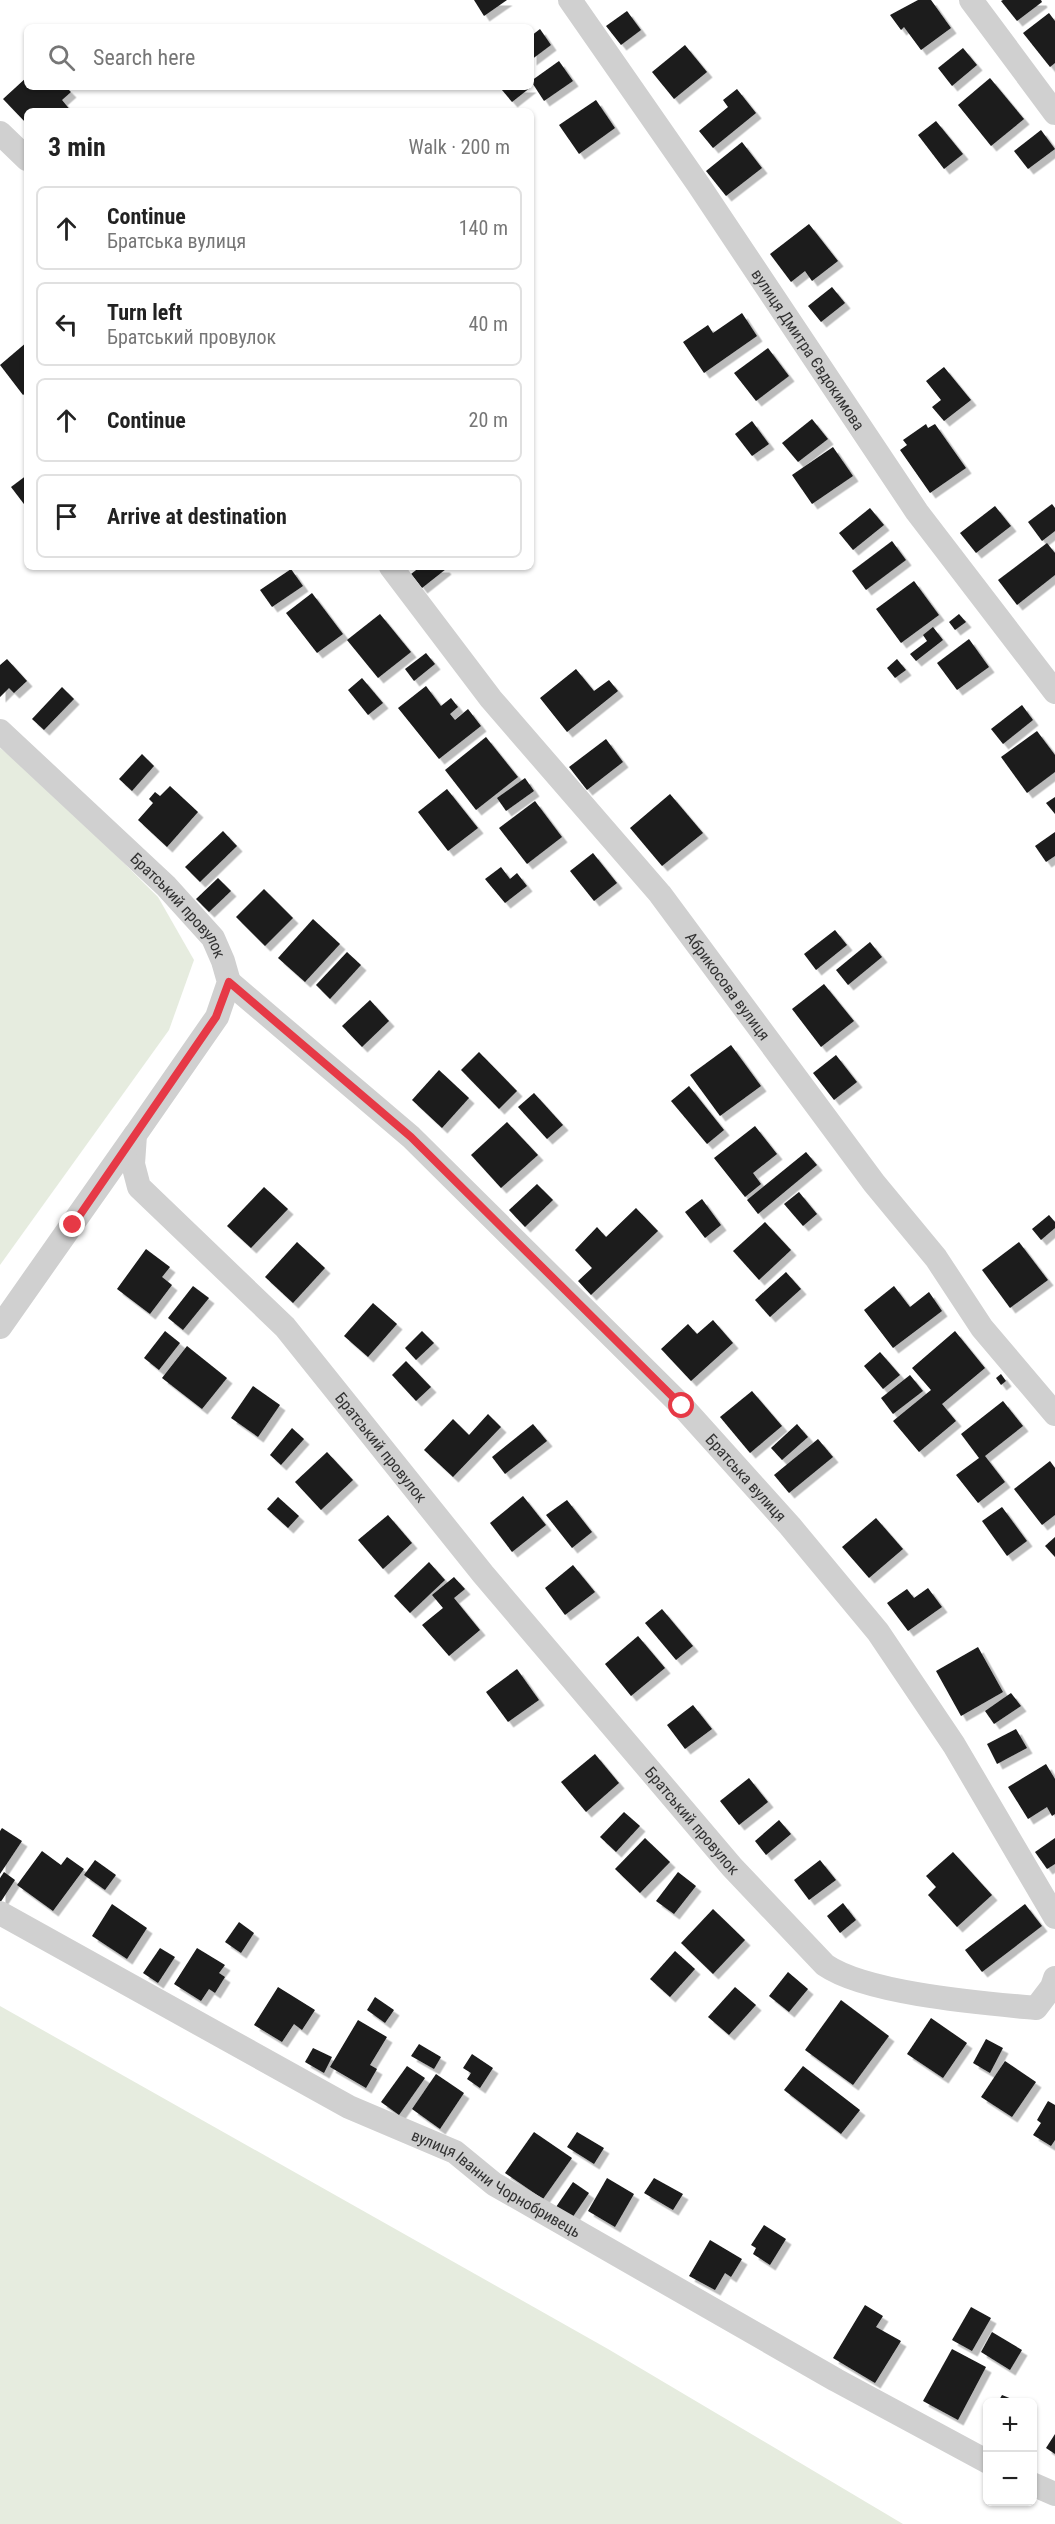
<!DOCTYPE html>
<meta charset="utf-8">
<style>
body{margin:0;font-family:"Roboto Condensed",sans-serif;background:#f6f6f6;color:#222}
.controls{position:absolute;right:18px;bottom:18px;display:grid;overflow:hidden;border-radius:9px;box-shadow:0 2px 4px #0004}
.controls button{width:54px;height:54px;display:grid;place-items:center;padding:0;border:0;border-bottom:2px solid #e0e0e0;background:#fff;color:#222;font:30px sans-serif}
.stop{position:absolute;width:18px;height:18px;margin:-14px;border:4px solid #e63946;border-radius:50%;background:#fff}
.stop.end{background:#e63946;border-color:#fff;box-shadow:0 2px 6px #0008}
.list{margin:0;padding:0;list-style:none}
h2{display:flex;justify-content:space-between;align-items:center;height:78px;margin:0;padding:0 24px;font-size:26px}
h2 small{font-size:20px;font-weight:400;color:#767676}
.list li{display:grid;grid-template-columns:39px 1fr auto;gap:18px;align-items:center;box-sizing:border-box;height:84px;margin:0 12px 12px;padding:0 12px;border:2px solid #e0e0e0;border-radius:9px}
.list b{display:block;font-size:22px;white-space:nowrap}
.list p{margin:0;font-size:20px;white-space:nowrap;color:#767676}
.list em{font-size:20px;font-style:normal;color:#767676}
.icon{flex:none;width:33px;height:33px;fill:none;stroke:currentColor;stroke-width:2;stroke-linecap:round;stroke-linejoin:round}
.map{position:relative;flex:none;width:1055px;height:2524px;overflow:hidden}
.search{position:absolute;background:#fff;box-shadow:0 2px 4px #0004;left:24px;top:24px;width:510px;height:66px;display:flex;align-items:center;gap:15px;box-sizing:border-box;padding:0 21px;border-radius:9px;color:#767676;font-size:22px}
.panel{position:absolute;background:#fff;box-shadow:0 2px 4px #0004;left:24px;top:108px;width:510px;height:462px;border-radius:9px}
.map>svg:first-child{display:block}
.green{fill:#e6ecdf}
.building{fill:#1a1a1a;filter:url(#shadow)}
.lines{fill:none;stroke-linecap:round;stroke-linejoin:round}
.minor{stroke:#d0d0d0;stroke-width:24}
.route{stroke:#e63946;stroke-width:8}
.labels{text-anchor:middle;stroke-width:6;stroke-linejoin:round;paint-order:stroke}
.street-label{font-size:16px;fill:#333;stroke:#fff}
</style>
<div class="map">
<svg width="1055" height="2524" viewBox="0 0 1055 2524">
<defs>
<filter id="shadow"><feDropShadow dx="5.5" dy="5.5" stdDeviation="0" flood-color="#0004"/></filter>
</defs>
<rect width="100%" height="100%" fill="#fff"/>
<g class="green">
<path d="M0,748l38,30 120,119 36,63 -25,70 -169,235z"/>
<path d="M0,2006l608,343 295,175h-903z"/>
</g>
<g class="building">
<path d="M474,0h33l-23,16z"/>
<path d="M918,0h13l20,28 -30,22 -17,-23 -3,3 -11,-15z"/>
<path d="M1003,0h38l1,2 -25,19 -16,-20z"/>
<path d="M627,11l14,19 -20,15 -15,-19z"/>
<path d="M1049,13l6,8v42l-5,4 -27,-34z"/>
<path d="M540,29l11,16 -20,15v-24z"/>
<path d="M685,45l22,27 -33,27 -22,-27z"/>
<path d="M963,48l14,17 -25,21 -14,-18z"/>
<path d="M559,61l14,20 -29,20 -13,-20z"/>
<path d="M27,77v10h39l5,5 -9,8 9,11h-44v13l-24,-25z"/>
<path d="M990,78l34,41 -33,27 -33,-41z"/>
<path d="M506,87h25l-19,15 -10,-12z"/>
<path d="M737,89l19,24 -43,35 -14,-17 29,-24 -5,-7z"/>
<path d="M596,100l19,28 -36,26 -20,-29z"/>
<path d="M936,121l27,33 -19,15 -26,-34z"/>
<path d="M1041,130l14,19 -27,20 -14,-18z"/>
<path d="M742,142l20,26 -36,28 -20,-25z"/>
<path d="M809,224l29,37 -26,20 -7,-10 -14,11 -21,-28z"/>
<path d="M832,287l13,16 -24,19 -13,-16z"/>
<path d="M742,313l15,23 -53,37 -21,-31 25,-17 5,8z"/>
<path d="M27,342v50l-4,3 -23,-30z"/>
<path d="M768,348l21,28 -33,25 -22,-28z"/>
<path d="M944,367l27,33 -27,21 -12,-14 9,-7 -15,-19z"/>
<path d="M812,419l16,20 -30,23 -16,-19z"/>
<path d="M752,421l17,23 -17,12 -17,-22z"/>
<path d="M926,424l2,4 7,-4 31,44 -36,25 -30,-43 7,-5 -4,-5z"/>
<path d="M833,447l20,29 -41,28 -20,-29z"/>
<path d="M27,475v33l-16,-21z"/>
<path d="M1052,504l3,4v23l-13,10 -14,-19z"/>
<path d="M995,506l16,20 -35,27 -16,-20z"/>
<path d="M870,508l14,17 -31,25 -14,-17z"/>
<path d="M892,541l14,19 -40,30 -14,-19z"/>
<path d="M1047,543l8,10v22l-38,30 -19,-25z"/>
<path d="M420,567h24l2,2 -24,19 -11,-14z"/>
<path d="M291,569l12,17 -31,21 -12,-17z"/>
<path d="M914,581l25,34 -38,28 -25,-34z"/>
<path d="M312,593l31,41 -26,19 -31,-40z"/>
<path d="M380,614l31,38 -33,26 -31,-38z"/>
<path d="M959,614l7,8 -11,8 -6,-8z"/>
<path d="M933,627l10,13 -27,21 -6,-7 17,-13 -4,-6z"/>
<path d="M969,639l20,28 -32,23 -20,-27z"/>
<path d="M426,653l9,11 -21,17 -9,-12z"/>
<path d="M7,659l20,22 -13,12 -5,-5 -9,9v-32z"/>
<path d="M897,659l9,11 -11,8 -8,-10z"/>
<path d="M576,669l18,22 15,-11 9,11 -51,41 -27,-34z"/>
<path d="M362,678l21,25 -15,12 -20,-25z"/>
<path d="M426,686l15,20 10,-8 7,9 -8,7 5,6 13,-11 13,17 -42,33 -41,-51z"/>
<path d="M62,687l12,12 -30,31 -12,-11z"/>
<path d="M1022,705l11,15 -30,24 -12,-15z"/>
<path d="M1037,731l18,24v17l-28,21 -26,-36z"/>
<path d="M486,737l32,40 -42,33 -31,-40z"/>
<path d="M606,739l17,23 -36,28 -18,-23z"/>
<path d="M142,754l12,12 -22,25 -13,-12z"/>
<path d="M525,778l9,13 -28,20 -9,-13z"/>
<path d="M170,786l28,26 -31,35 -29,-27 15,-17 -4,-4 6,-7 5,4z"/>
<path d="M447,789l31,39 -30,23 -30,-39z"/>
<path d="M670,794l33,39 -41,33 -32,-38z"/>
<path d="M1055,797v17l-9,-11z"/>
<path d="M535,801l27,36 -35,27 -28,-36z"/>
<path d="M223,831l14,15 -37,36 -15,-15z"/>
<path d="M1055,832v24l-9,6 -11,-16z"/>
<path d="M593,853l24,30 -23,18 -24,-30z"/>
<path d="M501,867l9,12 7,-6 10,13 -22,17 -20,-24z"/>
<path d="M218,878l13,13 -22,21 -13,-13z"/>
<path d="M264,889l29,29 -28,28 -29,-29z"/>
<path d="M313,919l27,25 -35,38 -27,-24z"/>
<path d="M835,930l12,15 -31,25 -12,-16z"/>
<path d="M870,942l12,15 -34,28 -12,-15z"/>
<path d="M347,952l14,13 -31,34 -14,-14z"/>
<path d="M824,984l30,37 -33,26 -29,-38z"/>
<path d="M370,1000l19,21 -27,26 -20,-21z"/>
<path d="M731,1045l30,41 -41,30 -30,-41z"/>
<path d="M479,1052l38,39 -18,18 -38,-39z"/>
<path d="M836,1055l21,27 -23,18 -21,-27z"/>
<path d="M439,1070l30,28 -27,30 -30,-28z"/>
<path d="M689,1086l35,44 -17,14 -36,-43z"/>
<path d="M534,1093l29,32 -16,14 -29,-32z"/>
<path d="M507,1122l31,33 -37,33 -30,-33z"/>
<path d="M755,1126l22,28 -24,19 8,11 -16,13 -31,-39z"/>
<path d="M806,1152l11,13 -59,49 -11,-14z"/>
<path d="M537,1184l16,16 -28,27 -16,-17z"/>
<path d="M264,1187l24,22 -37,39 -24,-22z"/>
<path d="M799,1192l18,22 -14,12 -19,-22z"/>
<path d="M702,1199l19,26 -16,13 -20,-26z"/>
<path d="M636,1208l22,23 -67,64 -13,-14 14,-13 -17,-18 22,-23 9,10z"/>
<path d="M1049,1215l6,7v6l-14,12 -9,-11z"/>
<path d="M765,1222l26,28 -32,30 -26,-29z"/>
<path d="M297,1242l28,26 -32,35 -28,-26z"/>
<path d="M1019,1242l29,38 -38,28 -28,-38z"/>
<path d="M146,1249l24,18 -8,10 10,8 -22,29 -33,-25z"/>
<path d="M786,1272l15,17 -31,28 -15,-17z"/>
<path d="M193,1286l16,12 -26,32 -15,-12z"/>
<path d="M894,1286l16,21 19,-15 13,19 -49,37 -29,-38z"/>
<path d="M373,1303l24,21 -29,33 -24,-21z"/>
<path d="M713,1320l20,23 -42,38 -30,-32 27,-25 9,10z"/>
<path d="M165,1331l15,12 -21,27 -15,-12z"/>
<path d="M422,1331l12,12 -18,17 -11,-12z"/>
<path d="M955,1331l30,37 -43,36 14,17 -37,31 -26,-31 38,-31 -19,-22z"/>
<path d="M187,1346l40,32 -25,31 -40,-31z"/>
<path d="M880,1352l20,23 -17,14 -19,-23z"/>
<path d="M406,1361l25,26 -15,14 -24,-26z"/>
<path d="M1001,1374l5,7 -5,4 -5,-7z"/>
<path d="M910,1375l13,16 -30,23 -12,-16z"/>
<path d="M253,1386l27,19 -22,32 -27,-19z"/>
<path d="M752,1391l30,35 -32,27 -30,-36z"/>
<path d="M1003,1401l20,25 -38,30 20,26 -27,21 -22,-28 23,-17 -18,-24z"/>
<path d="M488,1414l13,13 -48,50 -29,-27 29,-31 16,16z"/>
<path d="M533,1424l14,17 -42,33 -13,-17z"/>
<path d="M797,1424l11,13 -26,23 -11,-12z"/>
<path d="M292,1428l12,11 -23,26 -11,-10z"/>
<path d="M818,1439l15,18 -44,36 -15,-18z"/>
<path d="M327,1452l26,28 -32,30 -26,-28z"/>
<path d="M1050,1461l5,7v47l-13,10 -28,-36z"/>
<path d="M523,1496l23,29 -34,27 -22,-29z"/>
<path d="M278,1497l21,19 -11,12 -21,-19z"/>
<path d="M567,1500l25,32 -20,16 -26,-33z"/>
<path d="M1002,1507l25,34 -20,15 -25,-35z"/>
<path d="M388,1515l24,28 -29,26 -25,-29z"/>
<path d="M876,1518l27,31 -34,29 -27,-31z"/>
<path d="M1055,1537v20l-10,-11z"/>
<path d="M429,1562l16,18 -35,33 -16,-17z"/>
<path d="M573,1565l22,27 -30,23 -20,-27z"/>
<path d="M454,1577l11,12 -11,9 26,32 -31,26 -27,-31 21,-17 -11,-13z"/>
<path d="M928,1588l14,19 -34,24 -21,-28 20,-14 7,9z"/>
<path d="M662,1609l31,37 -17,14 -31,-37z"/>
<path d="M638,1636l27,32 -34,28 -26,-32z"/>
<path d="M978,1647l25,45 -42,24 -25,-45z"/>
<path d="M517,1669l22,31 -31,22 -22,-30z"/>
<path d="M1011,1693l10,13 -27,18 -9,-13z"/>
<path d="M693,1705l19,24 -27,20 -18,-24z"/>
<path d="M1016,1729l11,19 -30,16 -10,-20z"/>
<path d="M595,1754l24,29 -33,29 -25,-30z"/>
<path d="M1046,1764l9,15v35l-3,2 -5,-9 -19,12 -20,-32z"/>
<path d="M749,1778l19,24 -29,23 -19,-24z"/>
<path d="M624,1812l16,14 -24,26 -16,-15z"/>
<path d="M779,1820l12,14 -25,21 -11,-14z"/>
<path d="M2,1828l20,13 -22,33v-43z"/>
<path d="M645,1838l25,24 -30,31 -25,-24z"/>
<path d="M1055,1838v26l-8,5 -12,-17z"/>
<path d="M42,1851l19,14 6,-8 17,12 -31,42 -36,-26z"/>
<path d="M953,1852l39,43 -35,32 -29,-32 8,-8 -10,-11z"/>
<path d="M95,1860l21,15 -11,15 -21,-15z"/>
<path d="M820,1860l16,20 -27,20 -15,-20z"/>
<path d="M4,1872l11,8 -15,23v-25z"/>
<path d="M678,1872l18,14 -22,28 -18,-13z"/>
<path d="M843,1903l13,17 -16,13 -13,-17z"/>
<path d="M112,1904l35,24 -20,31 -35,-23z"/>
<path d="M1025,1904l17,22 -60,46 -17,-22z"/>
<path d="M713,1909l32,31 -32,34 -32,-31z"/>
<path d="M239,1922l15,11 -13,20 -16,-11z"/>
<path d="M160,1948l15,9 -17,26 -15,-10z"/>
<path d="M197,1948l28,17 -6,8 6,4 -10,16 -6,-4 -8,12 -27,-17z"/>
<path d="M675,1951l20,18 -25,28 -20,-18z"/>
<path d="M788,1972l20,17 -19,23 -20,-16z"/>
<path d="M278,1987l37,23 -13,20 -8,-6 -12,18 -28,-17z"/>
<path d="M735,1987l21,18 -27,30 -21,-18z"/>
<path d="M375,1997l19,13 -9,13 -18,-13z"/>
<path d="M841,2000l48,36 -36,49 -48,-35z"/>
<path d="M931,2018l36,25 -24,35 -36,-24z"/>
<path d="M358,2020l29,17 -17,28 7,4 -11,19 -36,-21z"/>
<path d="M986,2039l17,9 -13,25 -17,-10z"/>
<path d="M419,2044l22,13 -7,12 -23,-13z"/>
<path d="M313,2048l19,9 -8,16 -19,-11z"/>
<path d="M472,2054l21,14 -13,20 -13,-9 4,-6 -8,-5z"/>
<path d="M1005,2061l31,21 -24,35 -31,-20z"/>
<path d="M407,2066l18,12 -26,37 -18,-13z"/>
<path d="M803,2066l57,44 -19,24 -57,-44z"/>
<path d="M436,2074l28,19 -24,36 -28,-20z"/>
<path d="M1048,2101l7,4v35l-4,6 -18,-11 8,-12 -4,-3z"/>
<path d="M534,2132l38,26 -29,41 -38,-26z"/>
<path d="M577,2132l27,16 -10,16 -27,-17z"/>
<path d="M607,2178l27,16 -19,33 -27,-16z"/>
<path d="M654,2178l29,16 -10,16 -29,-17z"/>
<path d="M573,2182l16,11 -17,25 -16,-11z"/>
<path d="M764,2225l22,14 -16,26 -17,-11 3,-6 -5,-3z"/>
<path d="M710,2240l32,19 -11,18 -6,-4 -10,17 -26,-14z"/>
<path d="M865,2305l18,11 -7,11 25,14 -26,42 -42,-25z"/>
<path d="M971,2307l20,11 -19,33 -20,-11z"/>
<path d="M992,2332l30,18 -12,20 -29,-18z"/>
<path d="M952,2349l34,18 -28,53 -35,-19z"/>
<path d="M1002,2395l17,7h-21z"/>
<path d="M1055,2434v20l-9,-6z"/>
</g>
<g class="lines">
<g class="minor">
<path id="s1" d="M570,0l128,184 219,328 138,180"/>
<path d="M971,0l84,113"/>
<path d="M0,133l27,26"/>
<path id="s2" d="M391,567l100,132 169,195 214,289 62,75 46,70 73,86"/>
<path id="s3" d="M0,731l166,155 47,52 10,23 6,21 -12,35 -82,118 -2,29 6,23 146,140 198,247 249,293 93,98c42,29 158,38 211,43l16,-21 3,-9"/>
<path id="s4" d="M229,982l182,155 271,269 108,120 88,106 76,113 101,172"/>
<path d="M0,1327l135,-192"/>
<path id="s5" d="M0,1913l349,194 106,45 39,32 342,196 152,82"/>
<path d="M1032,2484l23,10"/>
</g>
</g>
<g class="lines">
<path class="route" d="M73,1225l143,-208 13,-35 182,155 271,269"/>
</g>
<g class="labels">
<g class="street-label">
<text dy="6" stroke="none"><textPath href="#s1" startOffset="423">вулиця Дмитра Євдокимова</textPath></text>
<text dy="6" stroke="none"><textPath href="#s3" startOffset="250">Братський провулок</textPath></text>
<text dy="6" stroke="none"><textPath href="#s2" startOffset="538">Абрикосова вулиця</textPath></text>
<text dy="6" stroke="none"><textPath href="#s3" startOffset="934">Братський провулок</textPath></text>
<text dy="6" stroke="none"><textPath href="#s4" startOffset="717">Братська вулиця</textPath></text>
<text dy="6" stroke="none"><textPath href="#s3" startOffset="1420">Братський провулок</textPath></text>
<text dy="6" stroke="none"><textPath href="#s5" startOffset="566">вулиця Іванни Чорнобривець</textPath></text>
</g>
</g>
</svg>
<div class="controls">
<button>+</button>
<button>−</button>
</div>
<div class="stop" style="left:682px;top:1406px"></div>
<div class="stop end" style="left:73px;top:1225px"></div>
<div class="search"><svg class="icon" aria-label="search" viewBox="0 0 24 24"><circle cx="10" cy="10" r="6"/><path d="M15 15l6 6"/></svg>Search here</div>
<section class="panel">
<h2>3 min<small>Walk · 200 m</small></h2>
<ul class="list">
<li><svg class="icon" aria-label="ahead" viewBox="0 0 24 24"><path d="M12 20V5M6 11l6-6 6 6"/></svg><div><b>Continue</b><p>Братська вулиця</p></div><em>140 m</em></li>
<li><svg class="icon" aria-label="left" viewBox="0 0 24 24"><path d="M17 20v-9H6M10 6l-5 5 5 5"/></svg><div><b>Turn left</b><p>Братський провулок</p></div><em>40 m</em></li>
<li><svg class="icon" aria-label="ahead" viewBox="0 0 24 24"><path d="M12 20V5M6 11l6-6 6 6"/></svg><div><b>Continue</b></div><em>20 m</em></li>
<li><svg class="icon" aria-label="arrive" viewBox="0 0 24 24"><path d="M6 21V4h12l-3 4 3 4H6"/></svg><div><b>Arrive at destination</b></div></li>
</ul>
</section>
</div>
